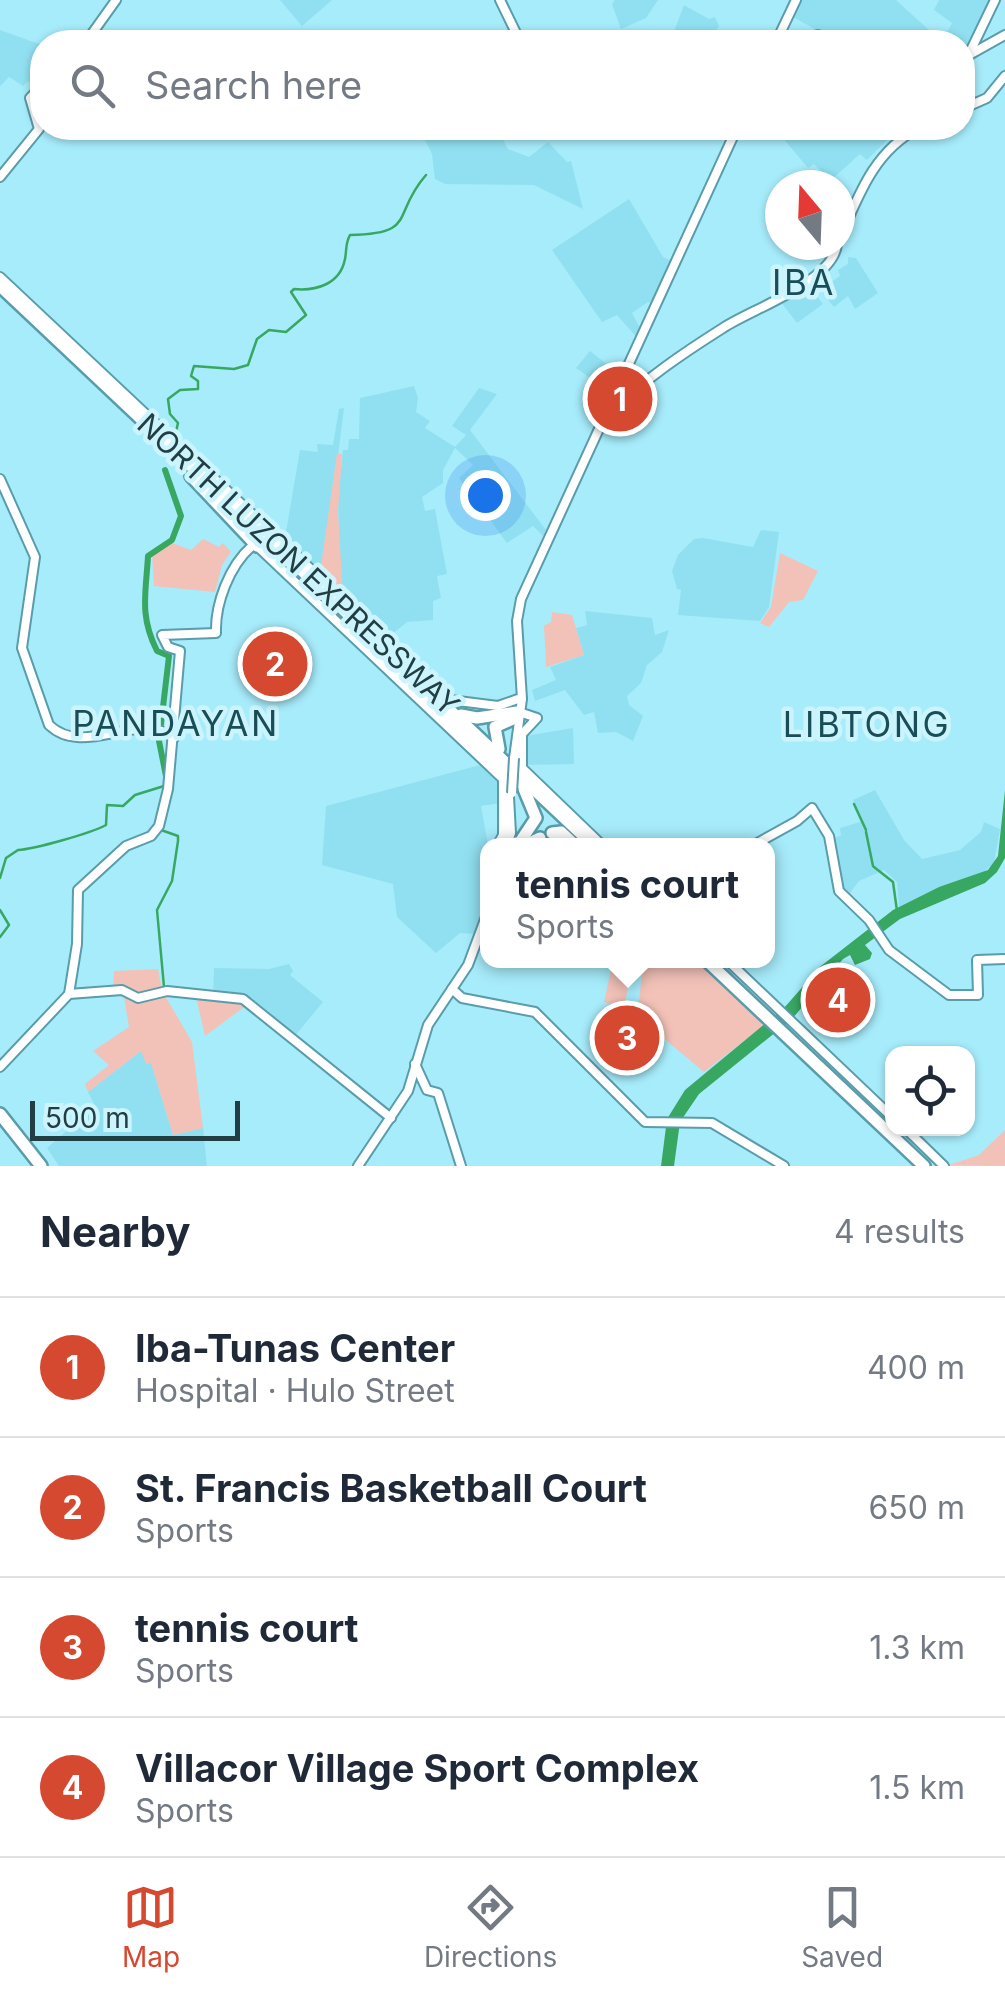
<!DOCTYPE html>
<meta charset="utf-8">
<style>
body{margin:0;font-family:Inter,sans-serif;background:#f2f2f3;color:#1f2937}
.controls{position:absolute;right:30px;bottom:30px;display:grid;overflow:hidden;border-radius:20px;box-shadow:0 2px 8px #0004}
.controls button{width:90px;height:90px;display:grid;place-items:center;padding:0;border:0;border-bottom:2px solid #e0e1e3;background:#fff;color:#1f2937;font:50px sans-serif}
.compass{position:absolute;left:765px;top:170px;width:90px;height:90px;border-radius:50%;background:#fff;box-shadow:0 2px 8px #0004;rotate:341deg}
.scale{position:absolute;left:30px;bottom:25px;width:210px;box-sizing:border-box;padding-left:10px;border:5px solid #213e43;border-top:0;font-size:28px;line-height:35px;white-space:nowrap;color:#213e43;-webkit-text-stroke:8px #ccf4fd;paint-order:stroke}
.you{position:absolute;left:485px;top:495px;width:35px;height:35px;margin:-25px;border:8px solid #fff;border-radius:50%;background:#1a73e8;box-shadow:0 0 0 15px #1a73e833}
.badge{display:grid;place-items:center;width:65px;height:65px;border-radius:50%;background:#d54930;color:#fff;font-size:32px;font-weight:700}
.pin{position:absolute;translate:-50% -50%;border:5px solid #fff;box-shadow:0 2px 10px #0006}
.popup{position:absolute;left:480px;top:838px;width:295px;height:130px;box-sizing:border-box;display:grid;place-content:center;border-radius:20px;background:#fff;filter:drop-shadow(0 2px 8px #0005);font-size:32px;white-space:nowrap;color:#747a83}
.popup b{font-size:38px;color:#1f2937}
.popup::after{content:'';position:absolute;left:50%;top:100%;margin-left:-20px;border:20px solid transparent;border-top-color:#fff}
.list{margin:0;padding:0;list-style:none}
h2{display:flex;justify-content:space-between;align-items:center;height:130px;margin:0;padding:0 40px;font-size:42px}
h2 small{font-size:32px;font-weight:400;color:#747a83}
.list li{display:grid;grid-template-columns:65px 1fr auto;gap:30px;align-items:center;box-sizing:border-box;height:140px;padding:0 40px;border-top:2px solid #e0e1e3}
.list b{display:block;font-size:38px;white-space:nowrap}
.list p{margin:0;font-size:32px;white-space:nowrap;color:#747a83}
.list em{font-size:32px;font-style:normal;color:#747a83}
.icon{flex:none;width:55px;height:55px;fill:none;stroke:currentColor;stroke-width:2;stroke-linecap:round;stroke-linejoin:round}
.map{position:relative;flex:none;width:1005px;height:1166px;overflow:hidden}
.search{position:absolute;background:#fff;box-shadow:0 2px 8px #0004;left:30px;right:30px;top:30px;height:110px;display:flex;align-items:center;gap:25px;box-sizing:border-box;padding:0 35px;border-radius:40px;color:#747a83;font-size:38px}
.sheet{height:690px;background:#fff}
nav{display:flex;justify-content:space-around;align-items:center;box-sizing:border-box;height:140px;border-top:2px solid #e0e1e3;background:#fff;font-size:28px;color:#747a83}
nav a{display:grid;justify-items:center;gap:5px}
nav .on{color:#d54930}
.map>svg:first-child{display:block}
.built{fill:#91e0f1}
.green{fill:#f2c2b8}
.water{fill:#38a762}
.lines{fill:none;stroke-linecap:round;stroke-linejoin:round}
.stream{stroke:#38a762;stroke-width:2.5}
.river{stroke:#38a762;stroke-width:6}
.secondary-casing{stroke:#599caa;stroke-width:12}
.highway-casing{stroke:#599caa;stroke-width:16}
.secondary{stroke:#fff;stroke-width:8}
.highway{stroke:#fff;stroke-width:11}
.secondary-bridge-casing{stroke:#599caa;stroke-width:12;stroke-linecap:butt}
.secondary-bridge{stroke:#fff;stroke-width:8}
.labels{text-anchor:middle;stroke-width:9;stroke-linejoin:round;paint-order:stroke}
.street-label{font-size:30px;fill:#213e43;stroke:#ccf4fd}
.quarter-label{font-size:35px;letter-spacing:2.5px;fill:#194e58;stroke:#ccf4fd}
</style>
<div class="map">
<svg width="1005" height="1166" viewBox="0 0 1005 1166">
<rect width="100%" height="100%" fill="#a7ecfb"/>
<g class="built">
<path d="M280,0h52l-30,26z"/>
<path d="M615,0h43l-12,18 -25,11 -9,-25z"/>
<path d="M802,0h94l46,42 10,-19 -18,-13 5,-10h54l-30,54 -1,-12h-124l-45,-25z"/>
<path d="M684,5l25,14 6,-2 4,9 -10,16h-39z"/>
<path d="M0,30l42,15v37l-7,6 -7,-7 -5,5 -14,-9 -9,9z"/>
<path d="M429,128h68l11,21 21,8 19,-15 19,20 4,-1 12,48 -49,-24 -89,-1 -10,-5 -3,-25 -7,-14z"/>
<path d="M780,128h119l-32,32 -7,-6 -30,27 -16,-17 -6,4 -31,-37z"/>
<path d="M629,199l34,58 11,5 -18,43 -8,-3 -16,11 10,19 -3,8 -22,-25 -15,7 -50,-72z"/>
<path d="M848,257l8,1 22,35 -23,16 -7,-13 -14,11 -23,-28 5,-4 10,11 14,-10 -2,-6 10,-6z"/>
<path d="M806,283l17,21 -26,19 -16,-21z"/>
<path d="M590,351l32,25 -9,18 -37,-26z"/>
<path d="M414,386l4,12 -2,14 14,9 -5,7 30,19 11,-12 -14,-9 27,-38 18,6 -27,36 76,100 -3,6 -10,-10 -26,17 -48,-65 14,-13 -18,-17 -12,22v13l-21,14 3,14 10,-2 12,65 -10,2 4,22 -8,3v19l-26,2 -20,16 -47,-48 -2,-92 5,-48h5l1,-11h10l1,-41z"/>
<path d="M344,408l-12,95 -12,70 -46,-42 12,1 14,-82 18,2 -1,-8 16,1 6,-36z"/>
<path d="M761,530l18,2 -10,75 -9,14 -82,-6 3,-25 -4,-1 -5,-18 6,-16 16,-16 9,-1 50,9z"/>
<path d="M585,611l67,7 3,17 14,-5 -7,22 -15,13 -6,18 -14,13 2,9 14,11 -10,25 -17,-9 -18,1 -4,-21 -10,3 -19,-25 -30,11 -3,-11 24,-10 -6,-13 34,-12 -8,-27 11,-3z"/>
<path d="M573,728l1,36 -50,1 1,-29z"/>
<path d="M484,764l16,15 1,24 -20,3 7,39 -1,58 -10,31 -17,-1 -24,20 -39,-36 -4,-33 -71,-19 4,-59z"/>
<path d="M875,790l29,50 18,19 38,-9 21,-18 3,-10 16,7 -6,34 -14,12 -41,12 -40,20 -2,-25 -13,-12 -25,11 -12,16 -7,-6 -9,-53 10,-2 -1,-8 23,-7 -10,-21z"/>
<path d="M289,964l4,7 -3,4 33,27 -29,35 -43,-36 -38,-8 1,-25 55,1z"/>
<path d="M141,1051l10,11 22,73 30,-7 4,38h-148l-12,-18 48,-42 -7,-14z"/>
</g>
<g class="green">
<path d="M337,453l5,1 -4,58 5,85 -23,-24z"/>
<path d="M203,539l16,8 4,-4 8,9 -9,13 -7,27 -61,-6 -2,-32 20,-11 19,7z"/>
<path d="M780,553l38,18 -15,29 -14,2 -20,25 -9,-4 11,-16z"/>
<path d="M552,612l20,3 12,40 -38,12 -2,-41 7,-4z"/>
<path d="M643,961h54l69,63 -62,48 -42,-35 -23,-35z"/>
<path d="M158,969l4,21 -25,6 -24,-8 1,-17z"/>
<path d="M611,970l20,3 -7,34 -20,-5z"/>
<path d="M164,994l28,48 11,86 -30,7 -22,-72 -5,1 -5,-13 -53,41 -3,-8 24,-19 -16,-14 36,-24 -5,-30z"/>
<path d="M196,997h34l18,7 -43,32z"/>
<path d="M1005,1130v36l-56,-1 30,-10z"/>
</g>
<path class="water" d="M1005,790v68l-8,14 -12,11 -85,36 -35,26 7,8 -2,6 -15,6 -5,-10 -7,4 -51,60 -93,75 -19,28 -6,44h-13l6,-47 18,-29 99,-82 37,-42 72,-56 46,-23 49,-17 10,-14z"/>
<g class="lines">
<g class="stream">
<path d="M175,436l3,-13 -8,-9 -2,-15 12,-9 18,-1v-8l-7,-5 3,-10 40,3 14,-4 9,-26 12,-9 17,2 20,-17 -15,-23 3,-3c21,2 46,-4 51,-30 2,-10 0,-15 5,-24 68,-1 41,-20 76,-60"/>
<path d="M854,804l12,26"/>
<path d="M161,830l17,6v5l-6,40 -15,29 7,77"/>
<path d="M866,832l7,34"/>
<path d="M874,867l19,15 4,29"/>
<path d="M0,878l6,-20 12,-8c16,-1 71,-16 88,-25l1,-20 16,1 12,-11 29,-9"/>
<path d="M0,910l9,15 -9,12"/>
</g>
<path class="river" d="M165,470l16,46 -9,24 -24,16c-2,37 -9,59 9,95l12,5 -10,85 8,40"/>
<g class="secondary-casing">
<g id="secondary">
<path d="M500,0l18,37 10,5"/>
<path d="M86,42l30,-42"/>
<path d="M776,42l20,-42"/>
<path d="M790,42l28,-7 18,7"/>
<path d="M968,56l27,-56"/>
<path d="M962,59l43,-24"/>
<path d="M962,109l25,-11 18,-22"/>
<path d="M715,128l19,7"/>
<path d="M0,177l39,-48 -9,-31 12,-13"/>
<path d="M840,238c19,-44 35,-88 79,-110"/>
<path d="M0,277l450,423 48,6 20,-7"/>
<path d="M612,412c31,-32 73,-60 111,-84 29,-19 109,-46 114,-83"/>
<path d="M0,479l35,78 -13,91 27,77c36,34 90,-16 125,13"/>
<path d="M519,712l18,6 -15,16v34l81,78"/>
<path d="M514,758l8,-59 -5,-78 4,-22 216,-471"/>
<path d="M506,846l5,-13 -2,-36"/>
<path d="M752,846l45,-25 15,-13 17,28 10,55 30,29 20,30 60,45h29l-1,-35 28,-1"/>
<path d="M727,960l165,157"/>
<path d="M452,989l10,9 73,14 110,110 67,1 72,43"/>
<path d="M69,994l53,-4 16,8 29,-7 76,8 148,119"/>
<path d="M415,1064l12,26 11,3 23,73"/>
<path d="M0,1067l69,-73 8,-50 1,-54 48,-44 25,-10 8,-10 9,-37 12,-138 -12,-4 -6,-12 54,-2c-1,-29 13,-67 36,-87h5l246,233v56l-6,11"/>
<path d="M905,1128l39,38"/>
<path d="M358,1166l50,-75 20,-66 40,-60 19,-51"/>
</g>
</g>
<g class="highway-casing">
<g id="highway">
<path d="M0,286l594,560"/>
<path d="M191,476l66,70"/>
<path d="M389,662l128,121"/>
<path d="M461,715l16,3 40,-6"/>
<path d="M499,749l-4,-22 20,-9"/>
<path d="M552,833l9,-1 15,14"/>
<path d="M511,844l9,-2 16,-24 -12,-29"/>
<path d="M523,846l17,-8"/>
<path d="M706,960l218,206"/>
<path d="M0,1114l41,52"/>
</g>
</g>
<use href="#secondary" class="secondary"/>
<use href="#highway" class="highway"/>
<g class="secondary-bridge-casing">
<path id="secondary-bridge" d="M512,793l2,-35"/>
</g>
<use href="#secondary-bridge" class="secondary-bridge"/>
</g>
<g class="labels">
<g class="street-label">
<text transform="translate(298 565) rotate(43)" y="10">NORTH LUZON EXPRESSWAY</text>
</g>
<g class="quarter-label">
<text x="804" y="295">IBA</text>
<text x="176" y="736">PANDAYAN</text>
<text x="867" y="737">LIBTONG</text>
</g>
</g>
</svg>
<div class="controls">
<button><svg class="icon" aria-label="locate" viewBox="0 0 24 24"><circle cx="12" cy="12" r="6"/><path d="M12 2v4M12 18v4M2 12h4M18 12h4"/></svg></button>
</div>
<svg class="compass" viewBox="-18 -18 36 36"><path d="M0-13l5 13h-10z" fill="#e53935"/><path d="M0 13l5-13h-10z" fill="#747a83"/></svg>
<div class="scale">500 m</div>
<div class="you"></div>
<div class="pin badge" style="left:620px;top:399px">1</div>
<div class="pin badge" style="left:275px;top:664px">2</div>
<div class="pin badge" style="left:627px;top:1038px">3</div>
<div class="popup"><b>tennis court</b>Sports</div>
<div class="pin badge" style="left:838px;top:1000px">4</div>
<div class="search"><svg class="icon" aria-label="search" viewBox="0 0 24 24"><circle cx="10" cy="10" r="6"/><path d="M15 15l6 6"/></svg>Search here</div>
</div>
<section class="sheet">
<h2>Nearby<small>4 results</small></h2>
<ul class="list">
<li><span class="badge">1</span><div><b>Iba-Tunas Center</b><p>Hospital · Hulo Street</p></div><em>400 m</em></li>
<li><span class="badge">2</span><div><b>St. Francis Basketball Court</b><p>Sports</p></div><em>650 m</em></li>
<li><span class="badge">3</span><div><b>tennis court</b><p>Sports</p></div><em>1.3 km</em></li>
<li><span class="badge">4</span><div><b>Villacor Village Sport Complex</b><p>Sports</p></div><em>1.5 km</em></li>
</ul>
</section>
<nav>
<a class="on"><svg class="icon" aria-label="map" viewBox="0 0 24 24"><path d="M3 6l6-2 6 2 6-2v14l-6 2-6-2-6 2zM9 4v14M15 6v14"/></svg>Map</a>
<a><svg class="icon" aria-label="directions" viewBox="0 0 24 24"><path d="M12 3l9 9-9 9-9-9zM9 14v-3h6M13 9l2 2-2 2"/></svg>Directions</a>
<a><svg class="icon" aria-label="saved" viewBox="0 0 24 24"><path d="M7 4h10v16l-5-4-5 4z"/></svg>Saved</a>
</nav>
